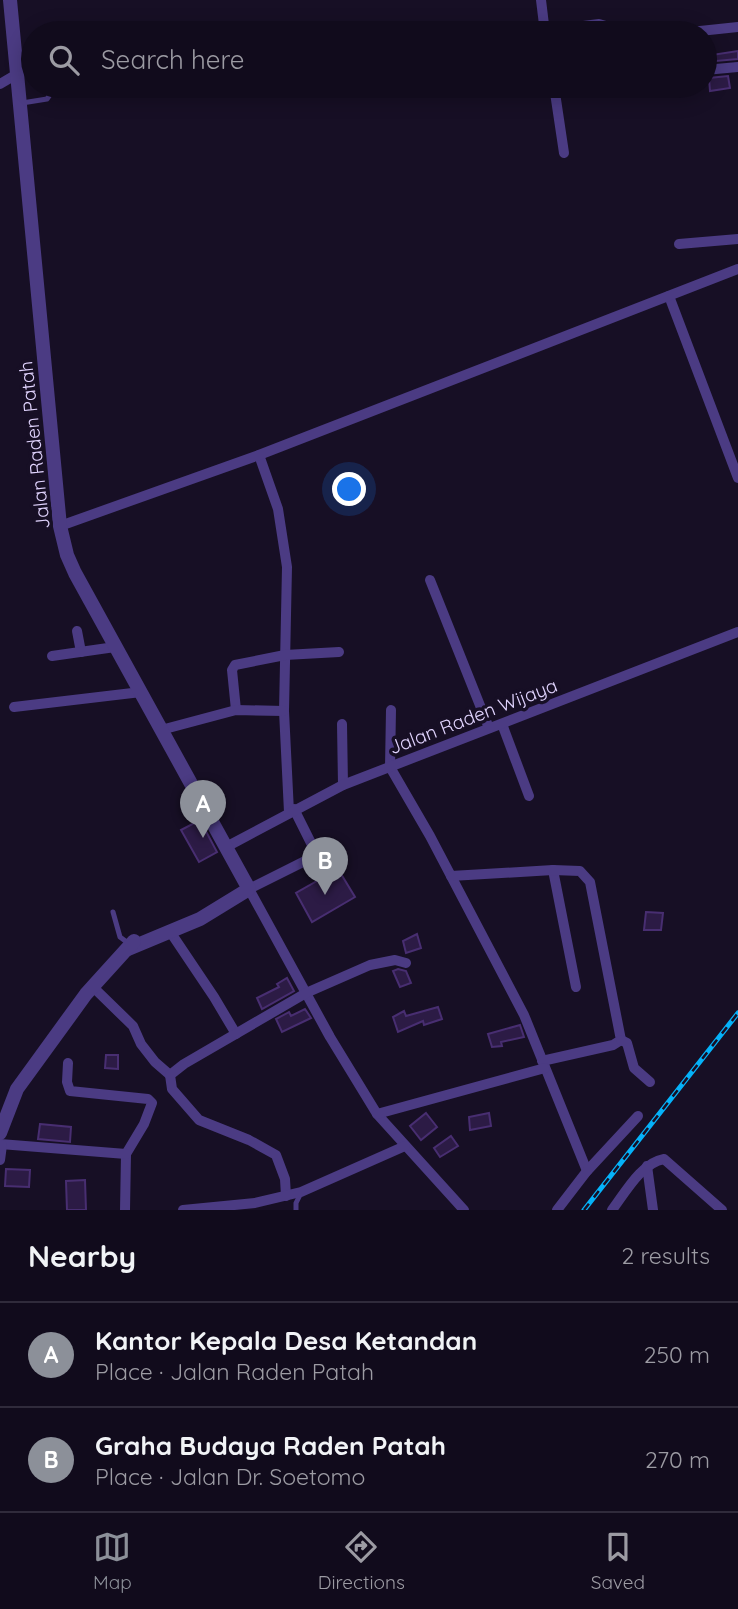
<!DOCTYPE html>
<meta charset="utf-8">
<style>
body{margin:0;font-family:Quicksand,sans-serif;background:#1e1929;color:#f1f3f6}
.you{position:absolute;left:350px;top:490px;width:24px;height:24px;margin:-18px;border:5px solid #fff;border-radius:50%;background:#1a73e8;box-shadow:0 0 0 10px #1a73e833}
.badge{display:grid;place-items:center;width:46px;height:46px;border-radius:50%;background:#8c9099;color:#fff;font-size:23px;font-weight:700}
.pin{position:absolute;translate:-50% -58px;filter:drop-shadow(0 2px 4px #0008)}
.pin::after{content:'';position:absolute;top:37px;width:24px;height:21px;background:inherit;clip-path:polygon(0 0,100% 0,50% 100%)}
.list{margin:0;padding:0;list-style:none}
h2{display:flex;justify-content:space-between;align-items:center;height:91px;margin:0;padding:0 28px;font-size:30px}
h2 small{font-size:23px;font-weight:400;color:#9c9ba3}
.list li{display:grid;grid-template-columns:46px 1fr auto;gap:21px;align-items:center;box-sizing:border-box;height:105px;padding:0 28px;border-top:2px solid #302b3b}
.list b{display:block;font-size:26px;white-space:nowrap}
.list p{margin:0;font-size:23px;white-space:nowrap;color:#9c9ba3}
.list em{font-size:23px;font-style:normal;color:#9c9ba3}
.icon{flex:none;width:38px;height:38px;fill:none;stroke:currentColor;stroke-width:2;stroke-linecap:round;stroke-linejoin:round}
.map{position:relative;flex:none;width:738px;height:1210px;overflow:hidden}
.search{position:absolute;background:#110b1c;box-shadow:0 4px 18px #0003;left:21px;right:21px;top:21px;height:77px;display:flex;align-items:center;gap:18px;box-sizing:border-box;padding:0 24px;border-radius:38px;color:#9c9ba3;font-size:26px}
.sheet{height:301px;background:#110b1c}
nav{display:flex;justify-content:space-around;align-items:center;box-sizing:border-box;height:98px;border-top:2px solid #302b3b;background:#110b1c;font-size:19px;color:#9c9ba3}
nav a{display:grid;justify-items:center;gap:4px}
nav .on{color:#8c9099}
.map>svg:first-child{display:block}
.building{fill:#2c1b45;stroke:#482e71;stroke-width:2}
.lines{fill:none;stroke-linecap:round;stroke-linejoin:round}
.service{stroke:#4b3b83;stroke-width:5}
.minor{stroke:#4b3b83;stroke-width:10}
.tertiary{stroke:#4b3b83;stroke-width:14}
.rail-casing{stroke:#05b2f9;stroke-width:5}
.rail{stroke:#170f25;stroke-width:2.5;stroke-dasharray:8;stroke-linecap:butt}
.labels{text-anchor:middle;stroke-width:7;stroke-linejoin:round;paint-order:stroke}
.street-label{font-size:19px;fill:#e1d4fe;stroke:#170f25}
</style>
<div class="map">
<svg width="738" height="1210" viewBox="0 0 738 1210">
<rect width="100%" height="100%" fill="#170f25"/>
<g class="building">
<path d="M738,51v8l-33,3v-6z"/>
<path d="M728,76l2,12 -20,3 -1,-13z"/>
<path d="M200,820l17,32 -18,10 -18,-32z"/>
<path d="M338,869l17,28 -43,25 -16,-29z"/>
<path d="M646,912l17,1 -2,17h-17z"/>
<path d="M417,934l4,14 -15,5 -3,-12z"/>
<path d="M398,969l8,2 5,12 -11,4 -7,-16z"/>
<path d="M287,978l7,13 -32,18 -5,-11 22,-11 -2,-3z"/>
<path d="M438,1007l4,12 -18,6 -1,-4 -25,11 -5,-15 11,-6 2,5z"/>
<path d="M305,1009l6,9 -29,14 -6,-13 13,-7 2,4z"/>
<path d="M520,1025l4,12 -23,5 1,4 -10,1 -4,-13z"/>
<path d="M106,1055h12v14l-13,-1z"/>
<path d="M426,1113l11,14 -16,13 -11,-14z"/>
<path d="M489,1113l2,13 -21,4 -1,-13z"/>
<path d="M40,1124l31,3 -1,15 -32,-3z"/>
<path d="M451,1136l7,10 -18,11 -6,-9z"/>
<path d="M6,1169l24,1 -1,17 -24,-1z"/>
<path d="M85,1180l1,30h-19l-1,-29z"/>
</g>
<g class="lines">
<g class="service">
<path d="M22,103l25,-4 9,-13"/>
<path d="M113,912l7,25 8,6"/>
<path d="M296,1210v-7l5,-10"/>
</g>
<g class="minor">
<path d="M541,0l4,33"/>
<path d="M529,33l70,-9 10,3 5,6"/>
<path d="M681,33l57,-6"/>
<path d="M705,70l33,-3"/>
<path d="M0,84l17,-10"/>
<path d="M554,86l10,67"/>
<path d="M679,244l59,-5"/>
<path d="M669,296l69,182"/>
<path d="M259,455l19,54 9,58 -3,144 5,101"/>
<path d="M60,526l199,-71 479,-186"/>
<path d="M430,580l59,148"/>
<path d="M77,631l4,21"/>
<path d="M52,656l63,-9"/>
<path d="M14,707l127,-15"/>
<path d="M236,710l-4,-40 3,-5 50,-10 54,-3"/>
<path d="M391,710l-1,57 40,69 94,179 63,156"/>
<path d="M342,724l1,61"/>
<path d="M502,724l27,72"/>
<path d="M161,730l75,-20 48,1"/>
<path d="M294,809l23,46 -68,34 81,148 47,77 87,96"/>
<path d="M228,846l115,-61 395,-153"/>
<path d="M553,870l23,117"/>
<path d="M451,876l102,-6 27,1 10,11 31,158 -8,5 -71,16"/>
<path d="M171,933l43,64 22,37"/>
<path d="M93,987l40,39 8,18 14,18 15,13"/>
<path d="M621,1040l6,3 7,25 16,14"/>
<path d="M68,1063l-1,19 3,9 78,8 4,4 -8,21 -18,30 -1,56"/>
<path d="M377,1114l168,-46"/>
<path d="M0,1144l126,10"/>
<path d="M0,1160l2,-15"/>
<path d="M647,1166l6,44"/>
<path d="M286,1196l-1,-17 -9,-24 -27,-15 -50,-20 -27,-31 -2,-14 14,-11 122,-71 64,-28 25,-5 11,3"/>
<path d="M183,1210l72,-7 46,-11 104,-46"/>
<path d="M557,1210l30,-39 51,-55"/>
<path d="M612,1210c13,-17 29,-47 52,-51l58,51"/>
</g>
<g class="tertiary">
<path d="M10,0l50,526 7,29 8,18 174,316 -49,30 -72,30"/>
<path d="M0,1133l17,-44 69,-95 48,-53"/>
</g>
<g class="rail-casing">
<path id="rail" d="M584,1210l154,-197"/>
</g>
<use href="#rail" class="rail"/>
</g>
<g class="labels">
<g class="street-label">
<text transform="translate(34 445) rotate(-96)" y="7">Jalan Raden Patah</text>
<text transform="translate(473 716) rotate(-21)" y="7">Jalan Raden Wijaya</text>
</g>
</g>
</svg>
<div class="you"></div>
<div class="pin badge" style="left:203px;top:838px">A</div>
<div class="pin badge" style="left:325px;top:895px">B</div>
<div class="search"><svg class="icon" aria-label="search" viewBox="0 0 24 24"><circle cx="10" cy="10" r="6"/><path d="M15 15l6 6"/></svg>Search here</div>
</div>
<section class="sheet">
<h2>Nearby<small>2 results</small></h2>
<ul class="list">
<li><span class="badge">A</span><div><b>Kantor Kepala Desa Ketandan</b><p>Place · Jalan Raden Patah</p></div><em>250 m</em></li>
<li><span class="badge">B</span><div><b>Graha Budaya Raden Patah</b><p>Place · Jalan Dr. Soetomo</p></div><em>270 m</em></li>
</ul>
</section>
<nav>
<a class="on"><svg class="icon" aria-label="map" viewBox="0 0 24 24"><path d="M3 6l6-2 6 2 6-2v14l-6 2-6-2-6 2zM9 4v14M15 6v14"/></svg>Map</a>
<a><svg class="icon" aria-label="directions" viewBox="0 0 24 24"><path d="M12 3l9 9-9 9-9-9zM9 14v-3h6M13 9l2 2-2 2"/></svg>Directions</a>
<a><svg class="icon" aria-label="saved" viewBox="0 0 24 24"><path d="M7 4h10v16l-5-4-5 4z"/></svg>Saved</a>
</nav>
